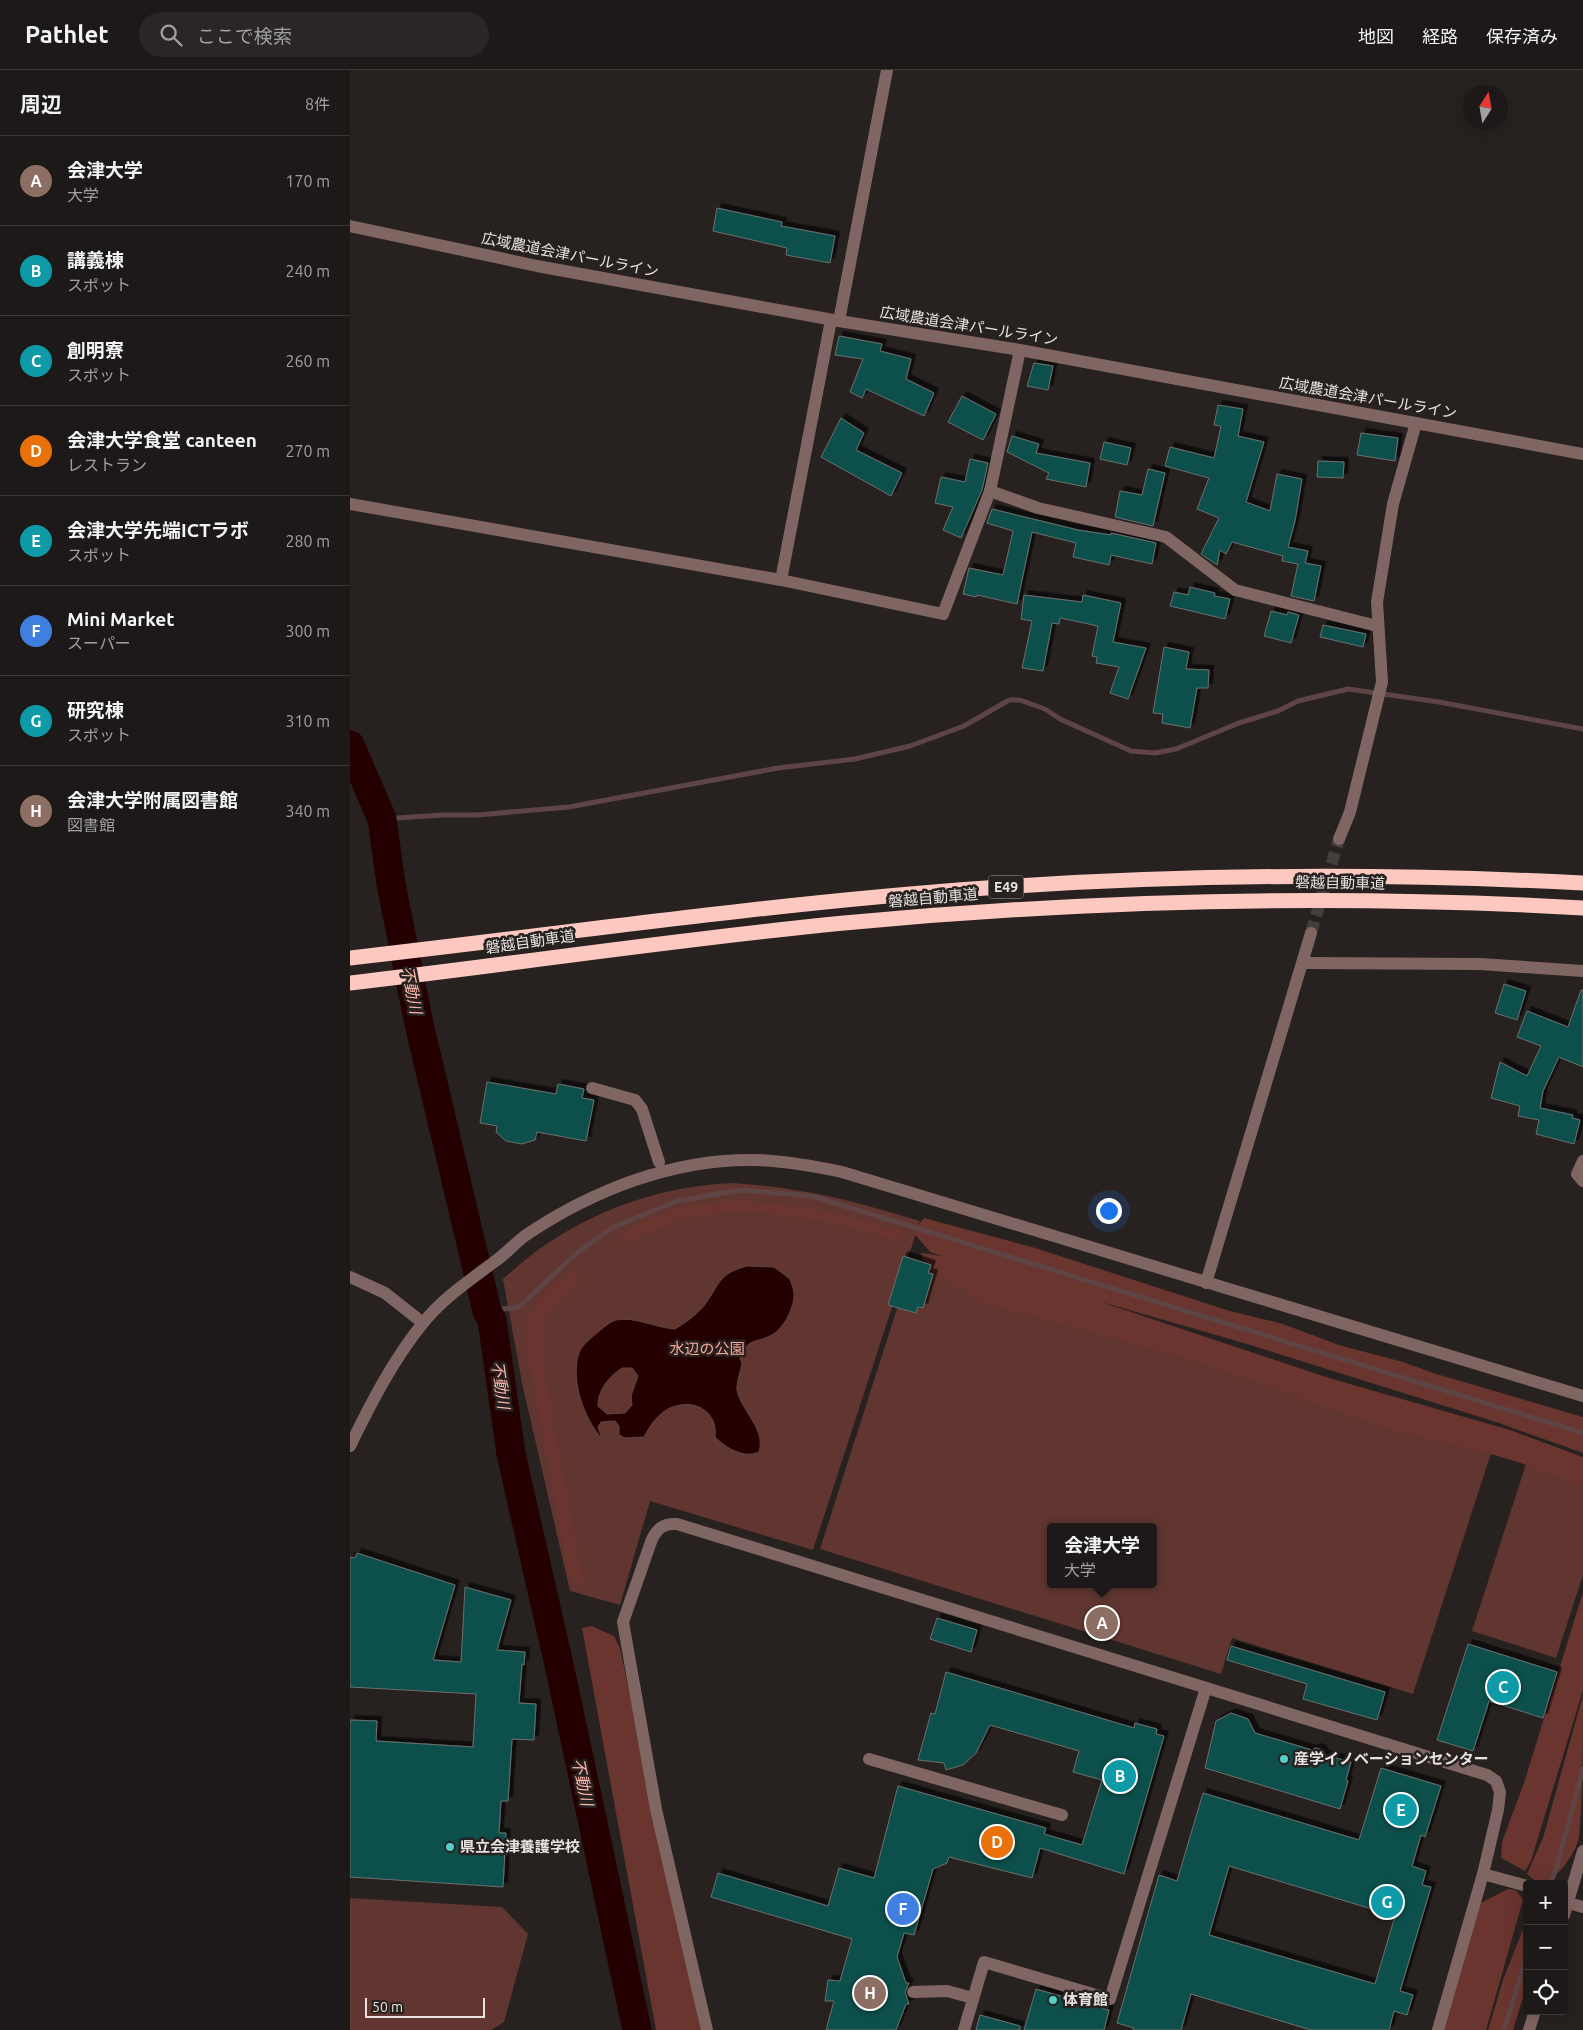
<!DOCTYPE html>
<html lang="ja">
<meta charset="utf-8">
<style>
body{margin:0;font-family:Ubuntu,"Noto Sans JP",sans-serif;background:#2a2625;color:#f1f3f6}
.controls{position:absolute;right:15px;bottom:15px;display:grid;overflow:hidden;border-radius:5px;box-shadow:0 5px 20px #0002}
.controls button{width:45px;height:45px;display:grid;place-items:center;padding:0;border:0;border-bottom:1px solid #3b3837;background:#1d1918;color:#f1f3f6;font:25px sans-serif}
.compass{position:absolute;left:1113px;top:15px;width:45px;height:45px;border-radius:50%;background:#1d1918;box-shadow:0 5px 20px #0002;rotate:11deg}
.scale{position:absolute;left:15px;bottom:12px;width:120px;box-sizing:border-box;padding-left:5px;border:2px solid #e7e3e2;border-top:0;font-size:14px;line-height:18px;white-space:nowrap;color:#e7e3e2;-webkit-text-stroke:4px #272120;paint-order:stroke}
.you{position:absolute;left:758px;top:1140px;width:18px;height:18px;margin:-12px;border:4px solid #fff;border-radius:50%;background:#1a73e8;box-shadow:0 0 0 8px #1a73e833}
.badge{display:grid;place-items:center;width:32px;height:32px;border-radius:50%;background:#2563eb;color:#fff;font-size:16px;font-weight:700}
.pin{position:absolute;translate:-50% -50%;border:2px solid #fff;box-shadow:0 1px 5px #0006}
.popup{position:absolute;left:697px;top:1453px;width:110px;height:65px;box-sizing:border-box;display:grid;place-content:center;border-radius:5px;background:#1d1918;filter:drop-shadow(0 1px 4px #0005);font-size:16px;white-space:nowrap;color:#a0a0a2}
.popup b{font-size:19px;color:#f1f3f6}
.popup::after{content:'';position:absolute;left:50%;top:100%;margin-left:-10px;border:10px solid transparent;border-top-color:#1d1918}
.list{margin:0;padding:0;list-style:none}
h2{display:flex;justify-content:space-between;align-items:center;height:65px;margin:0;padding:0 20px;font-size:21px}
h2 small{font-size:16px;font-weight:400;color:#a0a0a2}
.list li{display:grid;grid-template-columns:32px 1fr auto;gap:15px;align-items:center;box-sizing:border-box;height:90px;padding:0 20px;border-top:1px solid #3b3837}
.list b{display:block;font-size:19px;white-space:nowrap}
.list p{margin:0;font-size:16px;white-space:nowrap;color:#a0a0a2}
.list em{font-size:16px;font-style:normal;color:#a0a0a2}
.icon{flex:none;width:28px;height:28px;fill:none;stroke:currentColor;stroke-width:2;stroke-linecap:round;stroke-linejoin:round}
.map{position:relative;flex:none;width:1233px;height:1960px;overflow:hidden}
header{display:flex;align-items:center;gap:30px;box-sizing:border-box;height:70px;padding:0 25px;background:#1d1918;border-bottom:1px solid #3b3837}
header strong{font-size:24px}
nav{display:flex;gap:28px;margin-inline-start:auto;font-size:18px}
.search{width:350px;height:45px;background:#2a2625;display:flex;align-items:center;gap:12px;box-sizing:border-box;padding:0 18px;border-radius:28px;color:#a0a0a2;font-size:19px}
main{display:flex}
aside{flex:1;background:#1d1918}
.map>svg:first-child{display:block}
.green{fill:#613630;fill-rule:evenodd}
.forest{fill:#69352e}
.water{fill:#240000;stroke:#5e4444;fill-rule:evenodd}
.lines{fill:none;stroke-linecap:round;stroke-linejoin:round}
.stream{stroke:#5e4444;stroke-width:5}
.river{stroke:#240000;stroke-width:29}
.building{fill:#104f4b;stroke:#69706f;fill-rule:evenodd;filter:url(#shadow)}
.minor-tunnel{stroke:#443e3d;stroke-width:12;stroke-dasharray:12 6;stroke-linecap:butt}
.minor{stroke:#806662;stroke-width:12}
.highway{stroke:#fcc8c0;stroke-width:15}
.poi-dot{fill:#55cec6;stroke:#272120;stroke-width:2}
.labels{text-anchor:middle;stroke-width:5;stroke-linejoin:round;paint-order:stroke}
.shield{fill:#272120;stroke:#ada9a8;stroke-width:1}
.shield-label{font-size:14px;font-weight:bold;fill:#e7e3e2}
.street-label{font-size:15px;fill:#e7e3e2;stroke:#272120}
.park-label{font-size:15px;fill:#fea699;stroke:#272120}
.poi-label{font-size:15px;font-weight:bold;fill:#e7e3e2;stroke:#272120;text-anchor:start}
.water-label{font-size:16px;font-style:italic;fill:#fdb6ab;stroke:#272120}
</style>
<header>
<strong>Pathlet</strong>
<div class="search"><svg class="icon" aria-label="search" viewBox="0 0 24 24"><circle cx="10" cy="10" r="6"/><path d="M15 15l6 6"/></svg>ここで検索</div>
<nav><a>地図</a><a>経路</a><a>保存済み</a></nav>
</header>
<main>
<aside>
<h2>周辺<small>8件</small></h2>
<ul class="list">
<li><span class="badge" style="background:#8d6e63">A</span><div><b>会津大学</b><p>大学</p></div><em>170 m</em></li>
<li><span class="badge" style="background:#0f9aa8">B</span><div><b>講義棟</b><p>スポット</p></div><em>240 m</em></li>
<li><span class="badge" style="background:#0f9aa8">C</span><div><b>創明寮</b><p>スポット</p></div><em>260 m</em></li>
<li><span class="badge" style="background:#e8710a">D</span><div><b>会津大学食堂 canteen</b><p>レストラン</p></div><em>270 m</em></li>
<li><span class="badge" style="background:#0f9aa8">E</span><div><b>会津大学先端ICTラボ</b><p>スポット</p></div><em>280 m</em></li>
<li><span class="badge" style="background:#3f7fe0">F</span><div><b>Mini Market</b><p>スーパー</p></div><em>300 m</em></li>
<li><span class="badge" style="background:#0f9aa8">G</span><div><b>研究棟</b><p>スポット</p></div><em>310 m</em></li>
<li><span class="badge" style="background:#8d6e63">H</span><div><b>会津大学附属図書館</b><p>図書館</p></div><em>340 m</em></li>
</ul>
</aside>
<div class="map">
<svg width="1233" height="1960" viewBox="0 0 1233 1960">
<defs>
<filter id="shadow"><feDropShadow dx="4.5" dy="-4.5" stdDeviation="0" flood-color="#0009"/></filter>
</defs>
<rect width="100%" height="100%" fill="#272120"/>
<g class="green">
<path d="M382,1113c69,4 123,18 188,38l-107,329 -163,-49 -30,104 -50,-14 -48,-208 -19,-104c14,-12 29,-26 45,-36 56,-37 118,-57 184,-60z"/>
<path d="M561,1195l582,182 -80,247 -181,-56 -11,36 -401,-125zM701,1457h102v57h-102z"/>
<path d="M1176,1394l57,17v94l-27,83 -84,-27z"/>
<path d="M0,1828l152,9 26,27 -24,88 -13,8h-141z"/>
</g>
<g class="forest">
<path d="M388,1131c56,2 107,13 161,29l4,3 -1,5 -6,3c-65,-20 -140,-38 -208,-23 -20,5 -41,16 -60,25l-8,-1 2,-10c42,-22 69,-30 116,-31z"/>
<path d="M574,1148l108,29 198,64 53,13 56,21 64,17 30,11 150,44v36l-84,-30 -252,-79 -149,-43 231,77 181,52 73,27v30l-65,-25 -48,-14 -77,-17 -200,-71 -210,-57 -58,-36 -4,-14 22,3 -13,-4 -17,-20z"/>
<path d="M219,1202h7l3,6 -1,5 -25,25 -8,12 -3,14 3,40 38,207 -2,4 -6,2 -5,-3 -45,-245c0,-34 20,-47 44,-67z"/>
<path d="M1233,1522v98l-52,171 -6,10 -24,-13 1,-16 22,-59z"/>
<path d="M241,1556l23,10 6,12 81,382h-45l-74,-402z"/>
<path d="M1233,1625c0,42 0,102 -4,142 -3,17 -23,44 -40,47l-12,-10 16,-36z"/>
<path d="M1158,1819l8,1 7,10 -37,130h-45l32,-123z"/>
<path d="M1177,1849v65l-14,46h-25l15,-50z"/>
</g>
<path class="water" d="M397,1196l27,1 16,12c2,6 5,14 4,19 -2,13 -10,30 -22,37 -17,9 -25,2 -32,24l2,4c-1,8 -6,20 -5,27 5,23 29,38 22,62 -15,7 -33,-4 -44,-15 3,-27 -22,-39 -45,-29 -13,6 -20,18 -26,29l-19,1 -6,-3v-9l-4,-5 -14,1 -3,5 4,12c-18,-21 -32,-58 -23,-86 2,-7 12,-15 18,-20 5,-4 12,-11 19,-13 18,-4 40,8 59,9 10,-6 20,-13 28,-22 17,-22 14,-33 44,-41zM272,1298h10l6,8 -7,20 1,9 -7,8 -18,1 -9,-8c0,-17 11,-29 24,-38z"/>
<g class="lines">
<g class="stream">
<path d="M32,749l61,-4h34l92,-8 209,-39 77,-9 55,-13 54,-20 45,-26h11l25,9 15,10 71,32 24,2 21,-4 63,-26 39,-12 20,-10 50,-12 91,13 144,27"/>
<path d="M137,1241l32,-4 60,-56 35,-24 63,-26 64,-11 71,6 771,237"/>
<path d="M1200,1814l7,-18 26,-97"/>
<path d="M1154,1960l23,-74"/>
</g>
<path class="river" d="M0,675l32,74 9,65 28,140 68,287 5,9 19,134 49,215 77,361"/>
</g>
<g class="building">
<path d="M367,138l65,14 -1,4 54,10 -5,27 -44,-8 1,-7 -74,-17z"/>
<path d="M489,266l43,8 -2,7 31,8 -5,20 28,14 -10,23 -58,-27 -4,9 -12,-6 13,-33 -28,-4z"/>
<path d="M684,293l19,3 -5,24 -21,-4z"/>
<path d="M612,326l34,18 -13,26 -35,-18z"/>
<path d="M868,335l25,4 -5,27 26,6 -18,60 24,9 7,-37 25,5 -7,42 -7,26 20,4 -3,12 16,3 -7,35 -23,-5 7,-32 -16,-3 1,-5 -51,-14 -6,12 -6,-4 -3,15 -16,-11 18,-36 -22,-9 12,-31 -44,-12 5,-19 44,11 7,-32 -7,-1z"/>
<path d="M491,348l23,15 -8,17 46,23 -11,23 -70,-39z"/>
<path d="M1011,363l37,5 -3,23 -38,-6z"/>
<path d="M662,366l27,8 -3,9 54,10 -4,24 -40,-8 3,-6 -42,-21z"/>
<path d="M754,372l27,6 -4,17 -27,-6z"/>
<path d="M620,389l18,4 -6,27 -21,48 -18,-8 10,-23 -18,-4 6,-26 24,5z"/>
<path d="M968,391l26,1 -1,16 -26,-1z"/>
<path d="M798,399l17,4 -12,53 -38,-9 5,-26 22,4z"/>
<path d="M642,439l86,21 33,5v-2l45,10 -4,21 -41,-9 -2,10 -36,-8 3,-14 -44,-11 -15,72 -40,-9 -1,2 -13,-3 6,-26 34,7 10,-44 -26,-8z"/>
<path d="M840,517l25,6 -1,3 16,3 -5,20 -55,-13 4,-14 14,3z"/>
<path d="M674,525l58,7 1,-7 38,8 -8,39 33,6 -18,51 -18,-6 9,-26 -23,-4 1,-6 -5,-1 6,-30 -38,-8 -1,6 -7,-1 -9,48 -21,-3 10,-47 -11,-2z"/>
<path d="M921,541l16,4 1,-3 11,3 -8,28 -27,-7z"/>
<path d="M973,555l43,9 -3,13 -43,-10z"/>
<path d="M814,577l25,5 -3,17 23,1 -1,18h-11l-7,40 -28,-5 1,-9 -10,-1z"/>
<path d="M1154,914l22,7 -9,29 -22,-7z"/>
<path d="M1231,920h2v77l-24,-10 -16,34 -3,17 33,7 -1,3 8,2 -6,24 -38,-10 3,-14 -21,-4 2,-10 -29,-8 9,-36 27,14 14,-30 -24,-9 10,-26 41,16z"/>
<path d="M137,1012l69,12 2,-10 26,5 -2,9 12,2 -8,41 -49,-9 -2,8 -13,4 -16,-3 -10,-9 1,-6 -17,-3z"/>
<path d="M553,1186l28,9 -3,8 5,1 -10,34 -5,-1 -2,6 -28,-8z"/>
<path d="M7,1483l98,32 -22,75 28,2 4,-75 46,13 -14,50 28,2 -1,13 -2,-1 -3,39 17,1 -2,36 -22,-1 -4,62h-7l-2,32h7l-3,54 -153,-10v-157l27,1 -1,20 97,6 3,-53 -126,-7v-130l5,1z"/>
<path d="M587,1548l40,12 -6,22 -41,-13z"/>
<path d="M1118,1574l89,28 -14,46 -54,-17 -16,50 -36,-11z"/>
<path d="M881,1576l154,46 -8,28 -74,-21 4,-15 -80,-24z"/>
<path d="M596,1602l188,56 1,-5 22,6 -1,5 8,2 -40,138 -84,-26 -8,30 -83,-21 -2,6 -14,6 -19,66 -10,-2 -7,24 9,26h3l-4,9 4,12h-3l-10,26h-70l8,-29h-9l3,-21 12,1 12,-42 -141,-42 7,-24 110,33 11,-38 35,10 24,-92 148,42 -2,6 38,11 20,-65 -29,-8 6,-21 -89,-26 -14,28 -13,12 -17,5 -2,-7 -26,-3 13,-47 4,1z"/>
<path d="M881,1643l17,6 7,14 57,17 4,-2 6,2 3,5 26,7 -5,18 2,1 -8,28 -135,-41 11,-47z"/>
<path d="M1031,1698l60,18 -16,51 -4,-2 -9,31 14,5 -4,14 9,2 -31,104 13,4 -6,20 -13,-4 -5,19h-78l-120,-36 -10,36h-48l1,-2 -17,-5 42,-148 18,6 26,-88 156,47zM879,1796l166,50 -20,68 -166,-49z"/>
<path d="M686,1919l73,21 -5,20h-80z"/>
<path d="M630,1945l40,11v4h-44z"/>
</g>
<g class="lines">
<path class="minor-tunnel" d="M961,863l28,-94"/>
<g class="minor">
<path d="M0,156l187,40 302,55 181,29 563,104"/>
<path d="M489,251l48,-251"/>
<path d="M640,421l48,17 128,29 69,53 142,36"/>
<path d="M0,434l431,76 162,34 47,-123 30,-141"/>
<path d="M431,510l50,-260"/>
<path d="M989,769l11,-27 32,-130 -5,-80 16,-98 23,-81"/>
<path d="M954,893l176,1 103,7"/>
<path d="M242,1018l43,12 7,9 17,53"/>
<path d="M1233,1091l-6,13 6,7"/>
<path d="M0,1207l35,16 38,30"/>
<path d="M856,1213l105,-350"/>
<path d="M0,1376c21,-43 43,-86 73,-123 20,-25 46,-42 71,-61 12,-8 21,-19 32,-27 67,-45 149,-77 230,-75 29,1 58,6 86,12l741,224"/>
<path d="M519,1689l193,56"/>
<path d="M1133,1804l44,12"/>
<path d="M1214,1829l4,4 15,4"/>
<path d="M1214,1845l19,-64"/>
<path d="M563,1922l34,-1 26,7"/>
<path d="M357,1960l-51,-221 -33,-187 29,-83c6,-11 12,-16 25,-15l78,24 732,227 9,6 4,11 -2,18 -15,64 -45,156"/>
<path d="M614,1960l20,-68 126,37 96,-311"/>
<path d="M1179,1960l6,-19"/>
</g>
<g class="highway">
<path d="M0,888c212,-24 423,-55 636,-70 199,-14 398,-15 597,-5"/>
<path d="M0,913c165,-19 329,-44 494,-60 246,-23 493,-29 739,-15"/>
</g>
</g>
<g class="poi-dot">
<circle cx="934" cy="1689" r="5"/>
<circle cx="100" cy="1777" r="5"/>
<circle cx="703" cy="1930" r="5"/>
</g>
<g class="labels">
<rect class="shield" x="638.5" y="805.5" width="35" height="23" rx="4"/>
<g class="shield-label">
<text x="656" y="822">E49</text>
</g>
<g class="street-label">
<text transform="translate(220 185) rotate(11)" y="5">広域農道会津パールライン</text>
<text transform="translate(619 256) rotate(9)" y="5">広域農道会津パールライン</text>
<text transform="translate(1018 328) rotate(10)" y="5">広域農道会津パールライン</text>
<text transform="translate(990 813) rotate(1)" y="5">磐越自動車道</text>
<text transform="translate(583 828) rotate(-5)" y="5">磐越自動車道</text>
<text transform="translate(180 872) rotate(-8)" y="5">磐越自動車道</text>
</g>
<g class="park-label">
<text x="357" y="1284">水辺の公園</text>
</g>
<g class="poi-label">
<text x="944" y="1694">産学イノベーションセンター</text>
<text x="110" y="1782">県立会津養護学校</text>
<text x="713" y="1935">体育館</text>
</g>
<g class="water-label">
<text transform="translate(62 920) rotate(79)" y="6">不動川</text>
<text transform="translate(151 1315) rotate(82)" y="6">不動川</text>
<text transform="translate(233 1712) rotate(78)" y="6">不動川</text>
</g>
</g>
</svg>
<div class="controls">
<button>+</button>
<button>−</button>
<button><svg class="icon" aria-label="locate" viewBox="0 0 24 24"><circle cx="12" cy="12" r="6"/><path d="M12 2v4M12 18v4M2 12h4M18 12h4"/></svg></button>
</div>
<svg class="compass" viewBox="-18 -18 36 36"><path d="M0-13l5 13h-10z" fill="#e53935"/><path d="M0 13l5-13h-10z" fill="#a0a0a2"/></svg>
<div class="scale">50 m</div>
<div class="you"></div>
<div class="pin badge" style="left:752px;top:1553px;background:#8d6e63">A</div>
<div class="popup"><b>会津大学</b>大学</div>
<div class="pin badge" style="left:770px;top:1706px;background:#0f9aa8">B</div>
<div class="pin badge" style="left:1153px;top:1617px;background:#0f9aa8">C</div>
<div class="pin badge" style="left:647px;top:1772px;background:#e8710a">D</div>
<div class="pin badge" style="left:1051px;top:1740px;background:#0f9aa8">E</div>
<div class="pin badge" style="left:553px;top:1839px;background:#3f7fe0">F</div>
<div class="pin badge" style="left:1037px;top:1832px;background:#0f9aa8">G</div>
<div class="pin badge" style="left:520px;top:1923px;background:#8d6e63">H</div>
</div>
</main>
